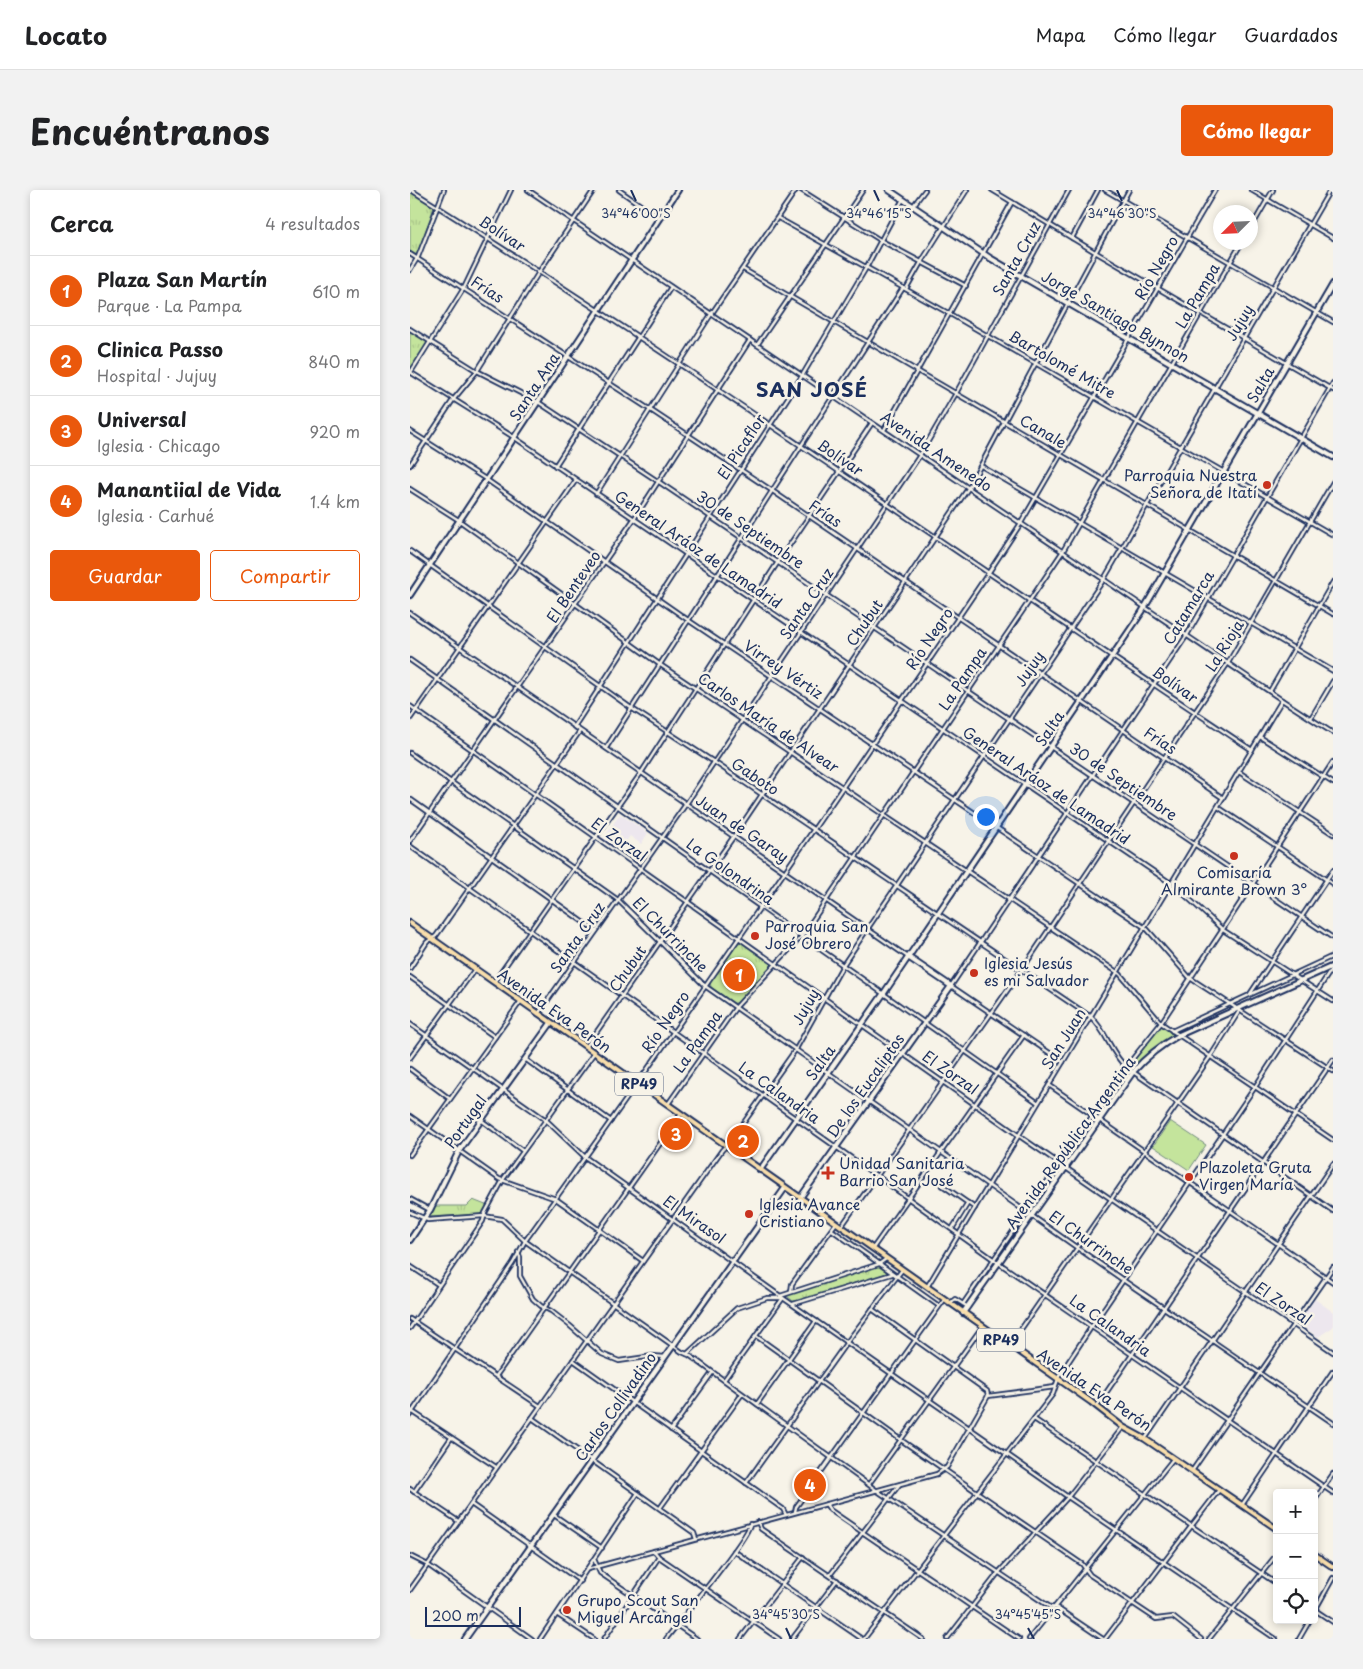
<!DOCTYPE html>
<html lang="es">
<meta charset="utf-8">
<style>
body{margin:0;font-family:"Playpen Sans",sans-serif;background:#f2f2f2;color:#202124}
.controls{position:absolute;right:15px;bottom:15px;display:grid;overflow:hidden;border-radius:5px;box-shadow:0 2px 8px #0003}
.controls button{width:45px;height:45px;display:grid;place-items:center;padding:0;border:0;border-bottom:1px solid #e0e0e0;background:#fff;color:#202124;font:25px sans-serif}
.compass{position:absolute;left:803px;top:15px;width:45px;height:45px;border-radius:50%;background:#fff;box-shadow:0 2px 8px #0003;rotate:246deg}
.scale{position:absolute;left:15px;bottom:12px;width:96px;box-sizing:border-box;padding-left:5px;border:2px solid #1b2f5e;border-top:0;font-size:14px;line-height:18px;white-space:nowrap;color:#1b2f5e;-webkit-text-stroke:4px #f7f3e8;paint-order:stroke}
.you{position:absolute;left:575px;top:626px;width:18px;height:18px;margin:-12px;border:4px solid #fff;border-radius:50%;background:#1a73e8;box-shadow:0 0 0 8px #1a73e833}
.badge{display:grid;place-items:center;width:32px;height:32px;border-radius:50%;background:#ea580c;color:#fff;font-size:16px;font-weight:700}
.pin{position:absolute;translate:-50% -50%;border:2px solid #fff;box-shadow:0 1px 5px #0006}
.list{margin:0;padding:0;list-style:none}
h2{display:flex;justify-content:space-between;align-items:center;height:65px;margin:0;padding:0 20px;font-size:21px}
h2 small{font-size:16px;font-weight:400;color:#757577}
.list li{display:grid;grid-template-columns:32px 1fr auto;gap:15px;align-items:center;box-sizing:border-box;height:70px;padding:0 20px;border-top:1px solid #e0e0e0}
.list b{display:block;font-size:19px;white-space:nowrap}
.list p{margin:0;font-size:16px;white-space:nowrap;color:#757577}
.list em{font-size:16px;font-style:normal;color:#757577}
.actions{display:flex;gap:10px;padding:15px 20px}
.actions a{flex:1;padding:11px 0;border:1px solid #ea580c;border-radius:5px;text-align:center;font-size:18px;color:#ea580c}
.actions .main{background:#ea580c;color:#fff}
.icon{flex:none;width:28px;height:28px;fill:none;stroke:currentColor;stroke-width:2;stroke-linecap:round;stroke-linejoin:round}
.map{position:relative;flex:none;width:923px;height:1449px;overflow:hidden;border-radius:5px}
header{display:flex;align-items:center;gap:30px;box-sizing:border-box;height:70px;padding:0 25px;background:#fff;border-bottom:1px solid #e0e0e0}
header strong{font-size:24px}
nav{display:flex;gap:28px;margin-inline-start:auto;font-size:18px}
.intro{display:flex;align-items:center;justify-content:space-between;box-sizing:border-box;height:120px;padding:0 30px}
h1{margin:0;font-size:35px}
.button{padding:12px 22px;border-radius:5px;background:#ea580c;color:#fff;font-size:18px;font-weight:700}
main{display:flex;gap:30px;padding:0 30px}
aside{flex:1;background:#fff;border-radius:5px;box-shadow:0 2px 8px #0003}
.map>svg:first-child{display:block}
.built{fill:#ede7ee}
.park{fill:url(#park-tufts);stroke:#708a7d}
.pitch{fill:#c4e49c;stroke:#708a7d}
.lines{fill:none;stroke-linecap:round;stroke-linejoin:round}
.street-casing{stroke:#1b2f5e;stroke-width:6}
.secondary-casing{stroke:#1b2f5e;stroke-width:8}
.primary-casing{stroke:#1b2f5e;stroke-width:8}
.street{stroke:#f7f3e8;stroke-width:2.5}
.secondary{stroke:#f7f3e8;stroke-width:4}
.primary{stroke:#f9deab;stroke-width:4}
.ticks{fill:none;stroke:#1b2f5e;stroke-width:2}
.poi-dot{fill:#c8321e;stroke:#f7f3e8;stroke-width:2}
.labels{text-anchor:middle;stroke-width:5;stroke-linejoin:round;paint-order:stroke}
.shield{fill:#f7f3e8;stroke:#5d6a87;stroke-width:1}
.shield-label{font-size:14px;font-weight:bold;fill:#1b2f5e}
.street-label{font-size:15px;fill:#1b2f5e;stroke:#f7f3e8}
.poi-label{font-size:15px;fill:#1b2f5e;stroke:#f7f3e8;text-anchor:start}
.district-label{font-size:20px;font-weight:bold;letter-spacing:1px;fill:#1b2f5e;stroke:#f7f3e8}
.ticks-label{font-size:12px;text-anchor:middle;fill:#1b2f5e;stroke:#f7f3e8;stroke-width:5;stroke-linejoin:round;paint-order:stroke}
</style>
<header>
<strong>Locato</strong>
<nav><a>Mapa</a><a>Cómo llegar</a><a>Guardados</a></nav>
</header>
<div class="intro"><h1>Encuéntranos</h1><a class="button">Cómo llegar</a></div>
<main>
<aside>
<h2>Cerca<small>4 resultados</small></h2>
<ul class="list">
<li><span class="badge">1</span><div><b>Plaza San Martín</b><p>Parque · La Pampa</p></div><em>610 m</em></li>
<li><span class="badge">2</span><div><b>Clinica Passo</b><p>Hospital · Jujuy</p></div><em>840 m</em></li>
<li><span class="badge">3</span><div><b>Universal</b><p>Iglesia · Chicago</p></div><em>920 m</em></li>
<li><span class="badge">4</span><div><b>Manantiial de Vida</b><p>Iglesia · Carhué</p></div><em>1.4 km</em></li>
</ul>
<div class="actions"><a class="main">Guardar</a><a>Compartir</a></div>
</aside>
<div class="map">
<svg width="923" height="1449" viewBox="0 0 923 1449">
<defs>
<pattern id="park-tufts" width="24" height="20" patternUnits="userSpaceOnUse" patternTransform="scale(1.25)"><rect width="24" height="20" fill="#c4e49c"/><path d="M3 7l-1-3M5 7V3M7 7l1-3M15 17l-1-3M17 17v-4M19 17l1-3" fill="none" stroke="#a8c489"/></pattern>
</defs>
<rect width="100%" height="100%" fill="#f7f3e8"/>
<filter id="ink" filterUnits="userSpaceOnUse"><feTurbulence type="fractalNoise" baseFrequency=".02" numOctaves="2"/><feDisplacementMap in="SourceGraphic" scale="10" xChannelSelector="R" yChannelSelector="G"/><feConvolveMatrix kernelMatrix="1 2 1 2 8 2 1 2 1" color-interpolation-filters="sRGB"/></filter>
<g filter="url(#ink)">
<g class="built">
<path d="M210,624l28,19 -7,11 -11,-8 -11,15 -16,-12z"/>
<path d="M905,1109l18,13v15l-15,10 -19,-14z"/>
</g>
<g class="park">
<path d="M0,2l24,15 -17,48 -7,-4z"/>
<path d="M0,141l19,12 -19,26z"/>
<path d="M332,752l30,22 -35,39h-3l-23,-16 -1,-4 28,-40z"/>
<path d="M749,836h2l14,8 -25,18 -18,18 -5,-3z"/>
<path d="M63,1010l15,6 -5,8 -55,3 6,-11h33z"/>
<path d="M467,1076l10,6 -1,1 -85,27 -8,1 -6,-5 1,-2z"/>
</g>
<path class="pitch" d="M760,931l36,24 -17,25 -36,-24z"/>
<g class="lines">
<g class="street-casing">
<g id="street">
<path d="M1,0c285,179 560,374 841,560"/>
<path d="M118,0l754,510 51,33"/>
<path d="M209,0l40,28"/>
<path d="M391,0l79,50 86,46"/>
<path d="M582,0l103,62 238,138"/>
<path d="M695,0l228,132"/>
<path d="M841,0l82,48"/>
<path d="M503,16l12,-16"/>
<path d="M368,28l172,96 383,221"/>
<path d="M841,38l22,-38"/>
<path d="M662,48l26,-48"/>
<path d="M0,64l239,155 122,81 452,308"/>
<path d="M333,79l590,345"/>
<path d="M0,80l8,-13 26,-67"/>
<path d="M496,99l17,-30 44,-69"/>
<path d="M0,139l67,42 61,31 121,80 674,456"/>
<path d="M347,155l106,-155"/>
<path d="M0,182l105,66 660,448 48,44 110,71"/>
<path d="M1,182l53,-84 47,-98"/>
<path d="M474,240l128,-228"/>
<path d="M0,241l77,49 201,140 459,309 43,49 143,93"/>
<path d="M0,275l43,-65 24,-29 62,-99 55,-82"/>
<path d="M145,276l116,-179"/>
<path d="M571,276l352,205"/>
<path d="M0,299l47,30 202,145 461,310 41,49 172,117"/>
<path d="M186,304l114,-178 86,-126"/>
<path d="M0,361l221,157 83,54 377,255c15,13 20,37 35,50l207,144"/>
<path d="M0,423l498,344"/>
<path d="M0,470l627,442"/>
<path d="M860,501l63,-109"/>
<path d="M0,516l608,429 315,217"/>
<path d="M901,528l22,-37"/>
<path d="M0,529l166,-239"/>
<path d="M164,537l228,-351 64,-108 37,-69"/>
<path d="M850,547l73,46"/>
<path d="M196,558l297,-460"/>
<path d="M0,563l208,147 87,86 418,294 210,143"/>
<path d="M829,582l94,62"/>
<path d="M0,609l186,132"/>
<path d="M808,617l115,77"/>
<path d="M0,651l224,-322 116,-179"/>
<path d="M0,656l467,330 116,83 340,234"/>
<path d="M0,778l17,-26 9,-6 144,-205"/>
<path d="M0,787l85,60"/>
<path d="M84,792l147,-209 137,-211 94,-139"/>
<path d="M840,804l83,-124"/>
<path d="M128,824l148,-210 234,-349 35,-60 114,-205"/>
<path d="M0,834l136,96 39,37 198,141 285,199 208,142"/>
<path d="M762,841l161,-75"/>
<path d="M176,857l148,-211 235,-349 160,-297"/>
<path d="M0,868l65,-89"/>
<path d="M115,869l86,62"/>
<path d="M653,872l-112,-76 236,-351 146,-252"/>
<path d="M0,879l40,30"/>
<path d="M639,895l284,197"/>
<path d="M258,914l68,-97 66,-71 228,-336 33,-49 179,-309"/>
<path d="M0,926l89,63 57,20 87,62"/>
<path d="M71,930l42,31"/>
<path d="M0,965l111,-154"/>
<path d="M532,995l33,23"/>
<path d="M0,1009l20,11"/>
<path d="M0,1022l18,8 56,-4 18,3 23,22 157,111 7,3 187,135 174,117 7,1 46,31"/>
<path d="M431,1037l180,-256 207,-308 105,-181"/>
<path d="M542,1039l16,-26"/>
<path d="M422,1040l107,76"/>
<path d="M463,1058l151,-213"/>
<path d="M108,1062l2,5v19l13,23 8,7 10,5 18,14 33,29 17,7 34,-5 12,1"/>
<path d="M0,1076l29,19"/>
<path d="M517,1097l355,-587"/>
<path d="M381,1102l1,-8 44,-61"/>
<path d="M370,1106l99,-32 7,-5"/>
<path d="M383,1114l99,-30"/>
<path d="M539,1114l6,-5 13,8"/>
<path d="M553,1114l163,-237 35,-44 172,-261"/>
<path d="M462,1119l115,82 1,5"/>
<path d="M0,1129l130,87"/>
<path d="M0,1138l73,-107 2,-8 19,-35 90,-125"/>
<path d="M346,1146l145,104 181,124 8,11 66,44 17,-2 28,22"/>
<path d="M600,1155l200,-288 30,-47"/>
<path d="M277,1164l50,-46 30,-10h15"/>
<path d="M163,1170l210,149 3,6"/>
<path d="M86,1186l185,-262"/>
<path d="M314,1190l59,-82"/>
<path d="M347,1214l59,-83"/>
<path d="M687,1216l236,-346"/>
<path d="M0,1220l86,57"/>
<path d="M0,1225l103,-152 12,-22c159,-220 312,-444 464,-669l32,-49 194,-333"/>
<path d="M122,1228l162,115 2,6"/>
<path d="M624,1229l243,165"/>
<path d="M261,1240l41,-57"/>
<path d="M735,1249l188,-275"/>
<path d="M782,1281l141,-204"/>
<path d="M336,1293l101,-141 55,-72"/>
<path d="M459,1294l113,-157"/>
<path d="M0,1299l48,32"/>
<path d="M4,1302l37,-54"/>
<path d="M904,1311l19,-27"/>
<path d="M61,1314l109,77"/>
<path d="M416,1314l4,6 189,129"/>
<path d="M832,1315l91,-134"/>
<path d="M250,1318l82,-114"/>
<path d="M385,1322l1,-5 148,-207"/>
<path d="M144,1325l48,33"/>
<path d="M348,1332l3,7 162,110"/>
<path d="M244,1361l5,6 120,82"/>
<path d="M324,1361l128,88"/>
<path d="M0,1366l18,9 104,74"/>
<path d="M184,1369l6,14 97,66"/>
<path d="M178,1379l349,-95 10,-7 41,-71 67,-9"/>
<path d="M420,1385l69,-90"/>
<path d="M0,1400l312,-440 8,-8 66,-93 47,-84 261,-386 226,-389"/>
<path d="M905,1420l18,12"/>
<path d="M904,1422l19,-34"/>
<path d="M148,1425l36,24"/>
<path d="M130,1449l98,-146"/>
<path d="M194,1449l55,-82"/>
<path d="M256,1449c12,-16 84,-103 84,-115"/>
<path d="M330,1449l63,-82"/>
<path d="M382,1449l45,-59"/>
<path d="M454,1449l189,-245 6,-18 33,-50 163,-239 78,-120"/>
<path d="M537,1449l52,-67 69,-75 55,-70"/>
<path d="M619,1449l144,-180"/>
<path d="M695,1449l114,-149"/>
<path d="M799,1449l68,-85"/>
<path d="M889,1449l11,-19"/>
</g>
</g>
<g class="secondary-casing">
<g id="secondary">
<path d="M479,0l101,68 343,199"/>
<path d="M0,405l268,-405"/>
<path d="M350,980l124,-177 258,-381 191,-328"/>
<path d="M390,1008l151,-212 -43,-29"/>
<path d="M0,1050l20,-30 29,-59 92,-128"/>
<path d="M553,1123l170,-241c13,-15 28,-27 46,-37l154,-69"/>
<path d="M55,1449l320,-451"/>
</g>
</g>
<g class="primary-casing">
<g id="primary">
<path d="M0,733l681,479 32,25 22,12 132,90"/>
<path d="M904,1364l19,13"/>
</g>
</g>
<use href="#street" class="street"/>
<use href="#secondary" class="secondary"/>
<use href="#primary" class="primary"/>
</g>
</g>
<path class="ticks" d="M221,0l5,11M464,0l5,11M707,0l5,11M376,1438l5,11M618,1438l6,11"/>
<g class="poi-dot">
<circle cx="857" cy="295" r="5"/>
<circle cx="824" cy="666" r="5"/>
<circle cx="345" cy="746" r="5"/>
<circle cx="564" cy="783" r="5"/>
<path d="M415.5 975.5h5v5h5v5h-5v5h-5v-5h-5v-5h5z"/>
<circle cx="779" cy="987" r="5"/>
<circle cx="339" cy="1024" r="5"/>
<circle cx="157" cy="1420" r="5"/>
</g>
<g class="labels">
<g class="shield">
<rect x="205" y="882.5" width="48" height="23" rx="4"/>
<rect x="567" y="1138.5" width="48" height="23" rx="4"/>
</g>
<g class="shield-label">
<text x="229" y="899">RP49</text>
<text x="591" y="1155">RP49</text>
</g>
<g class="street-label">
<text transform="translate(92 44) rotate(33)" y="5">Bolívar</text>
<text transform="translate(607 69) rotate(-61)" y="5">Santa Cruz</text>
<text transform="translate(747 78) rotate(-60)" y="5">Río Negro</text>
<text transform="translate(77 100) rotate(33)" y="5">Frías</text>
<text transform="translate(788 106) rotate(-60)" y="5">La Pampa</text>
<text transform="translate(705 127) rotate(30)" y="5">Jorge Santiago Bynnon</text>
<text transform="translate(830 133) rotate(-60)" y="5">Jujuy</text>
<text transform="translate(652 175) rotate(30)" y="5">Bartolomé Mitre</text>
<text transform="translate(851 195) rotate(-60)" y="5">Salta</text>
<text transform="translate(125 197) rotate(-57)" y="5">Santa Ana</text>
<text transform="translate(633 242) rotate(30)" y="5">Canale</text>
<text transform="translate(332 257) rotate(-57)" y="5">El Picaflor</text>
<text transform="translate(526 262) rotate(34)" y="5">Avenida Amenedo</text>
<text transform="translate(430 268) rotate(34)" y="5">Bolívar</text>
<text transform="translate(415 324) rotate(34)" y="5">Frías</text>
<text transform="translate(340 340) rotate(34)" y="5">30 de Septiembre</text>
<text transform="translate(288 360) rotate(34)" y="5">General Aráoz de Lamadrid</text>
<text transform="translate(164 397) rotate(-56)" y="5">El Benteveo</text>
<text transform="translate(397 414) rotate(-56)" y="5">Santa Cruz</text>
<text transform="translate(779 418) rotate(-59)" y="5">Catamarca</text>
<text transform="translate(455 433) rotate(-56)" y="5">Chubut</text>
<text transform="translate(520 449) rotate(-56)" y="5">Río Negro</text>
<text transform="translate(815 456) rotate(-58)" y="5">La Rioja</text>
<text transform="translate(620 479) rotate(-56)" y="5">Jujuy</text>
<text transform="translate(373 480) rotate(34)" y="5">Virrey Vértiz</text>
<text transform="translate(553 489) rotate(-56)" y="5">La Pampa</text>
<text transform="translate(765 495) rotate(35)" y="5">Bolívar</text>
<text transform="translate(358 533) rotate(34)" y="5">Carlos María de Alvear</text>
<text transform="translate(640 539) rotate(-56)" y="5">Salta</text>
<text transform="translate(750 551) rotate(34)" y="5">Frías</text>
<text transform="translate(345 587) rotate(34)" y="5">Gaboto</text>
<text transform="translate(713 592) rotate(34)" y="5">30 de Septiembre</text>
<text transform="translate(636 596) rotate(34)" y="5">General Aráoz de Lamadrid</text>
<text transform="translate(332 639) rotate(34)" y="5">Juan de Garay</text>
<text transform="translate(209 650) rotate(35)" y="5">El Zorzal</text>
<text transform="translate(320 682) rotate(35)" y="5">La Golondrina</text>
<text transform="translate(260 745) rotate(45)" y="5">El Churrinche</text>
<text transform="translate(168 748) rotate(-55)" y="5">Santa Cruz</text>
<text transform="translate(218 779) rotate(-55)" y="5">Chubut</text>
<text transform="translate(396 817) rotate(-61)" y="5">Jujuy</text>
<text transform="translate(144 821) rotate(35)" y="5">Avenida Eva Perón</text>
<text transform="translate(256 832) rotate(-55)" y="5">Río Negro</text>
<text transform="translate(654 849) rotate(-58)" y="5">San Juan</text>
<text transform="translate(288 852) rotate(-55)" y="5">La Pampa</text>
<text transform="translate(411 873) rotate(-55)" y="5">Salta</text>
<text transform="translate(540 883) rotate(35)" y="5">El Zorzal</text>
<text transform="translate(456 896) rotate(-55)" y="5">De los Eucaliptos</text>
<text transform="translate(369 903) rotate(35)" y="5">La Calandria</text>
<text transform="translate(56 932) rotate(-55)" y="5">Portugal</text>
<text transform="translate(661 953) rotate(-54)" y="5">Avenida República Argentina</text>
<text transform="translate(284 1030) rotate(35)" y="5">El Mirasol</text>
<text transform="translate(681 1053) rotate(35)" y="5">El Churrinche</text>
<text transform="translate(873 1114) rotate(34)" y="5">El Zorzal</text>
<text transform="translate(700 1136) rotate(35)" y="5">La Calandria</text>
<text transform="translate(684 1200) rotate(34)" y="5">Avenida Eva Perón</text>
<text transform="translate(206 1217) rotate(-55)" y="5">Carlos Collivadino</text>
</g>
<g class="poi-label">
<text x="847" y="291" text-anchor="end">Parroquia Nuestra<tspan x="847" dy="17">Señora de Itatí</tspan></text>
<text x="824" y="688" text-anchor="middle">Comisaría<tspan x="824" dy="17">Almirante Brown 3°</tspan></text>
<text x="355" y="742">Parroquia San<tspan x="355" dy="17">José Obrero</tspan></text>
<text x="574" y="779">Iglesia Jesús<tspan x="574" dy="17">es mi Salvador</tspan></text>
<text x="429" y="979">Unidad Sanitaria<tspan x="429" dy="17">Barrio San José</tspan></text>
<text x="789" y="983">Plazoleta Gruta<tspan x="789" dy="17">Virgen María</tspan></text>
<text x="349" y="1020">Iglesia Avance<tspan x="349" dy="17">Cristiano</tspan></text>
<text x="167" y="1416">Grupo Scout San<tspan x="167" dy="17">Miguel Arcángel</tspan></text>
</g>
<g class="district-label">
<text x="402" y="207">SAN JOSÉ</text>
</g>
</g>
<g class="ticks-label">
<text x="226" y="28">34°46'00"S</text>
<text x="712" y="28">34°46'30"S</text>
<text x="469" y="28">34°46'15"S</text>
<text x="376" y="1429">34°45'30"S</text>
<text x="618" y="1429">34°45'45"S</text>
</g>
</svg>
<div class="controls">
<button>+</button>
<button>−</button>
<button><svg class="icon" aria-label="locate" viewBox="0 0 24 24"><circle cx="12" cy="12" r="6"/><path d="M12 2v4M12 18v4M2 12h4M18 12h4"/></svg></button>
</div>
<svg class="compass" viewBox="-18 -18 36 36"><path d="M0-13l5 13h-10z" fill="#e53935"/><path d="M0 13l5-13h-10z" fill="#757577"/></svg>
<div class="scale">200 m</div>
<div class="you"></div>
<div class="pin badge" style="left:329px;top:785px">1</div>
<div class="pin badge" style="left:333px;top:951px">2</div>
<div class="pin badge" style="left:266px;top:944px">3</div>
<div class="pin badge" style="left:400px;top:1295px">4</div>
</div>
</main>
